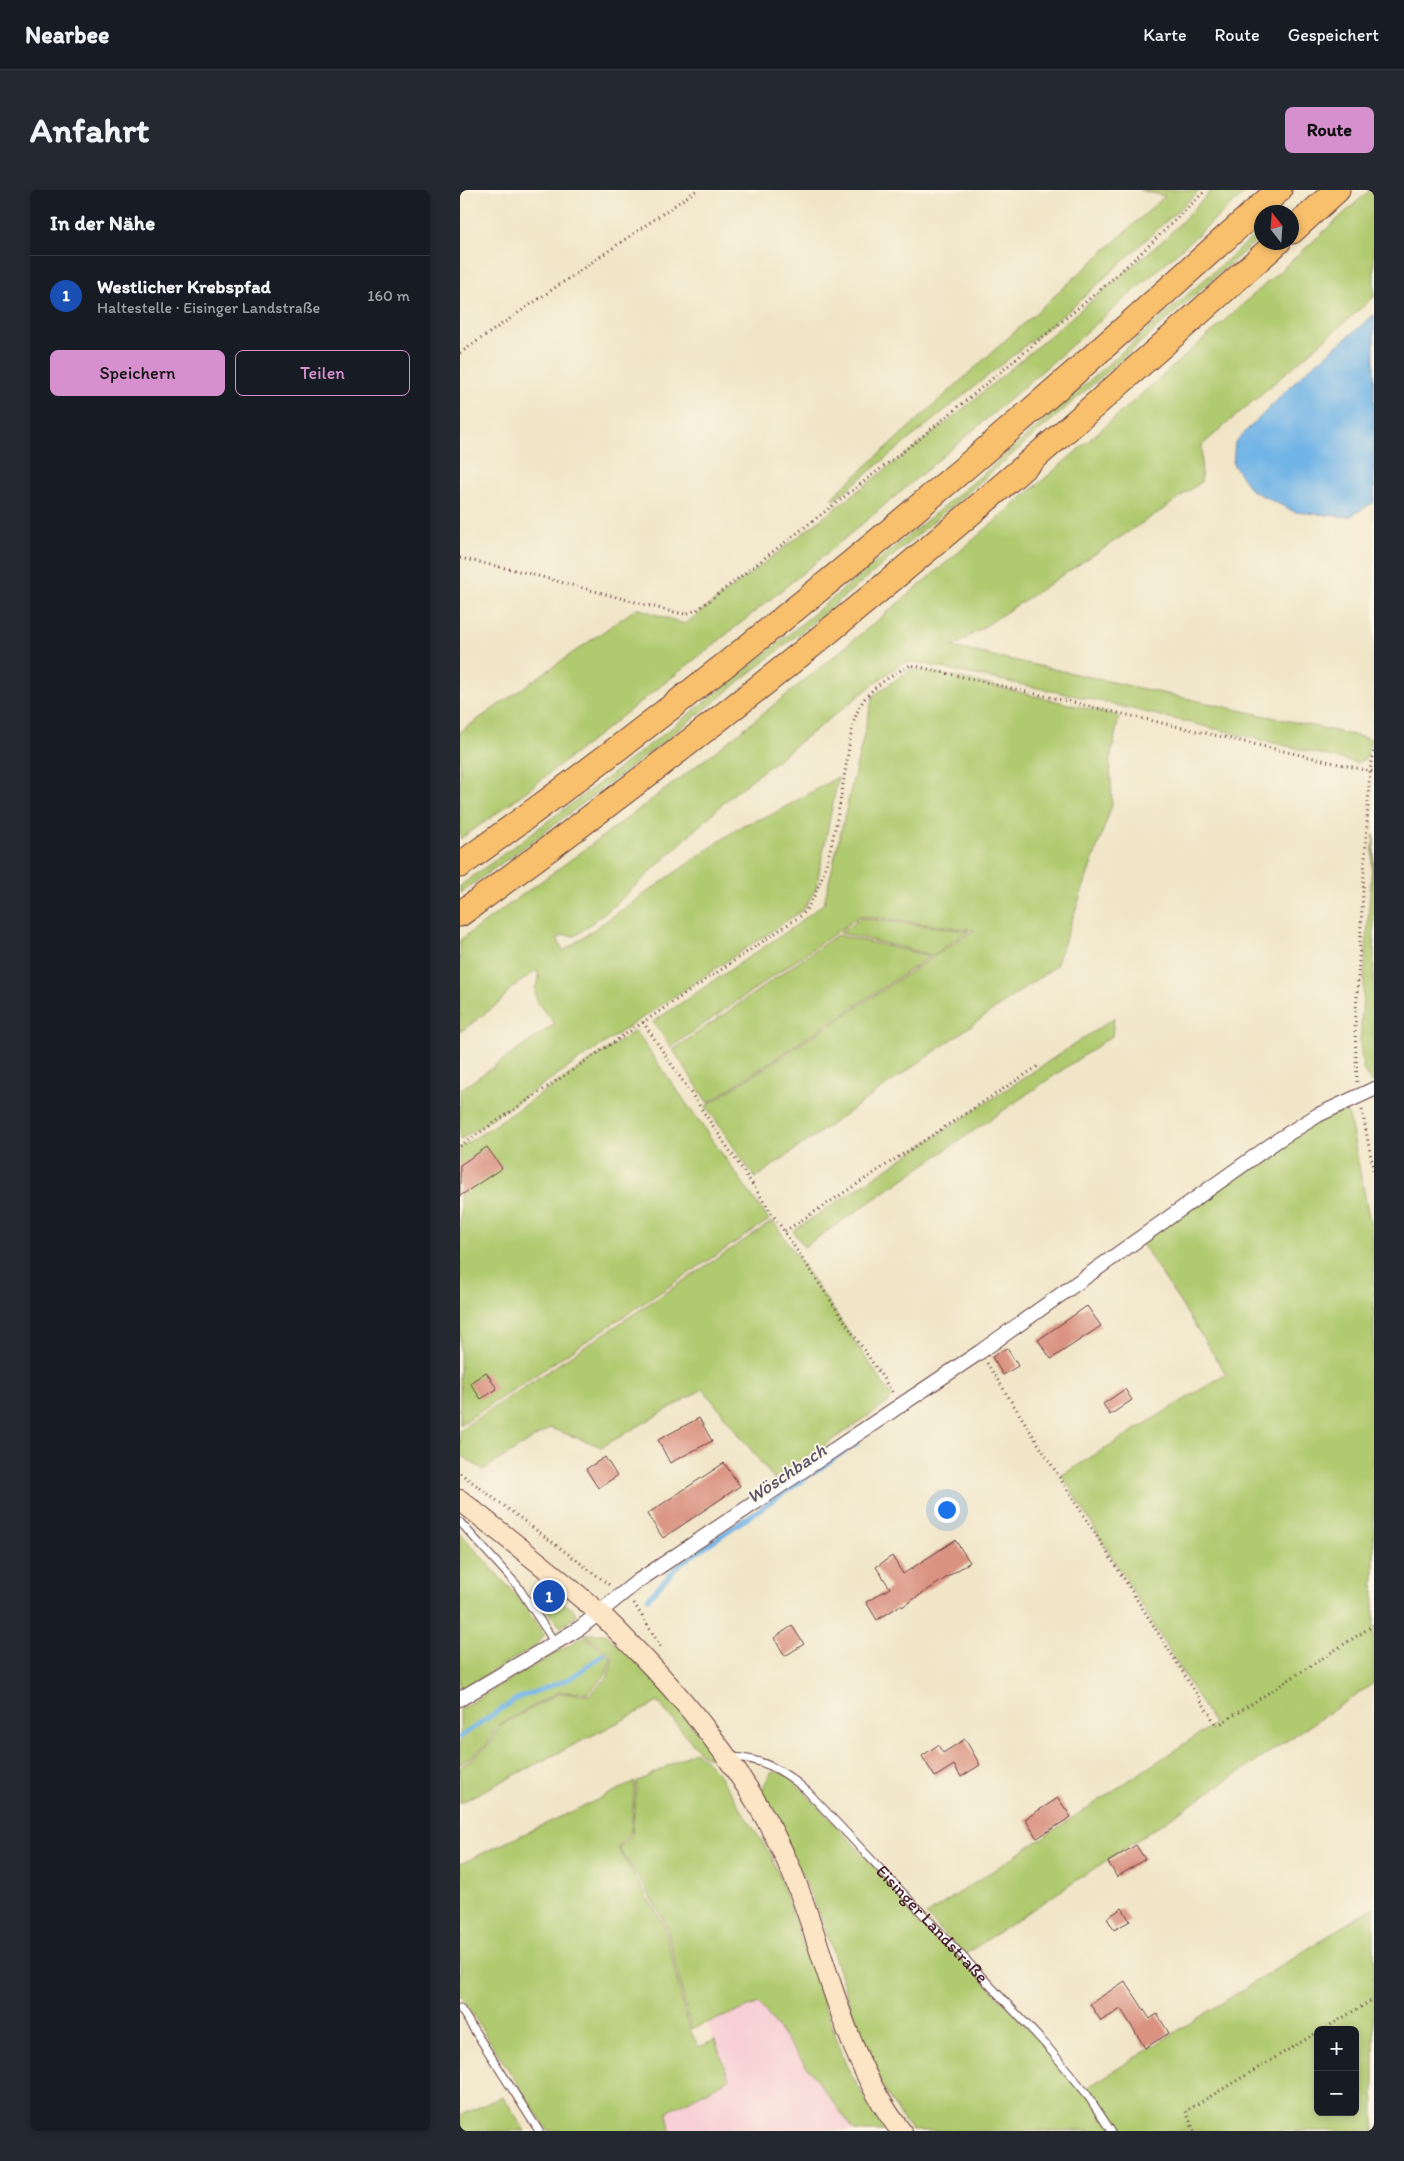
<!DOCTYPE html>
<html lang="de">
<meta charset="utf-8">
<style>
body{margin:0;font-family:Itim,sans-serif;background:#242831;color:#f1f3f6}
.controls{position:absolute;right:15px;bottom:15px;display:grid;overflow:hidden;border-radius:8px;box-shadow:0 2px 8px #0003}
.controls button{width:45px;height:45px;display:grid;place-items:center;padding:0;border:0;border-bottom:1px solid #363941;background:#171b24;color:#f1f3f6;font:25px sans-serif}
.compass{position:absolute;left:794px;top:15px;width:45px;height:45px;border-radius:50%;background:#171b24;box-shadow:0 2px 8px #0003;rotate:343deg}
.you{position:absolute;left:486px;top:1319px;width:18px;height:18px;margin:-12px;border:4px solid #fff;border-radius:50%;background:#1a73e8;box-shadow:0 0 0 8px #1a73e833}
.badge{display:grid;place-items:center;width:32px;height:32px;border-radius:50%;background:#d690ce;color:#fff;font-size:16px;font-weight:700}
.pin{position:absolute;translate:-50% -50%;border:2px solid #fff;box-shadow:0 1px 5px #0006}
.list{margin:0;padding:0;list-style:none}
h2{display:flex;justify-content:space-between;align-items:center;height:65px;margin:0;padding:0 20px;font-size:21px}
h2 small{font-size:16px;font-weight:400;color:#9ea1a6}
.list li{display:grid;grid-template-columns:32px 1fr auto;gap:15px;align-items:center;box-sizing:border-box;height:80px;padding:0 20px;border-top:1px solid #363941}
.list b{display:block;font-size:19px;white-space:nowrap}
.list p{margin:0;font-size:16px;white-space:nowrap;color:#9ea1a6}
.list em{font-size:16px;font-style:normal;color:#9ea1a6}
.actions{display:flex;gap:10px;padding:15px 20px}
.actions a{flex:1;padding:11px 0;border:1px solid #d690ce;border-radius:8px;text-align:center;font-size:18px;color:#d690ce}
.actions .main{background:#d690ce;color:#111}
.map{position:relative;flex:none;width:914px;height:1941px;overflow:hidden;border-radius:8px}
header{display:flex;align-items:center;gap:30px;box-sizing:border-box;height:70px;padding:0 25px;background:#171b24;border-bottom:1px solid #363941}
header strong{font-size:24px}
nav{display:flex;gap:28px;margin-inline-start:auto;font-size:18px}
.intro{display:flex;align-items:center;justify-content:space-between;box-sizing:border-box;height:120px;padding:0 30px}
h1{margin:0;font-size:35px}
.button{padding:12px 22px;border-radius:8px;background:#d690ce;color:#111;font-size:18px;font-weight:700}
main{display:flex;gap:30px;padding:0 30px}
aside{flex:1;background:#171b24;border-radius:8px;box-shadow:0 2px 8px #0003}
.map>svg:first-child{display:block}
.built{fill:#f7cfd4}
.green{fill:#b0ca70;stroke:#7d744e;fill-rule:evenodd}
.water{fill:#71b4e6;stroke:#5e6a88}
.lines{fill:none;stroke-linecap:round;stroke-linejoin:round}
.stream{stroke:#71b4e6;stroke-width:5}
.building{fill:#da9381}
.lane-casing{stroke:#633d42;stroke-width:9}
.street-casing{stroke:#633d42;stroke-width:16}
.secondary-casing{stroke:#633d42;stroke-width:22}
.highway-casing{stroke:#633d42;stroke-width:27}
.path{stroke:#633d42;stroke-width:3;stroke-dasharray:1 4;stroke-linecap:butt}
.lane{stroke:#fff;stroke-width:7}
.street{stroke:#fff;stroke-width:14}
.secondary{stroke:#fce5c4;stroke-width:20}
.highway{stroke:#f8bf6c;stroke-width:25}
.labels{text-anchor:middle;stroke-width:4;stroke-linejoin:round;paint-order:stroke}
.street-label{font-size:18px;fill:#4a1f2b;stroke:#fcf5e5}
.water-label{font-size:19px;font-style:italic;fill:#58536c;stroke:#fcf5e5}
</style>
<header>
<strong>Nearbee</strong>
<nav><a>Karte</a><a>Route</a><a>Gespeichert</a></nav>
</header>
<div class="intro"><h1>Anfahrt</h1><a class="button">Route</a></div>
<main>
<aside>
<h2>In der Nähe<small></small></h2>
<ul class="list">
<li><span class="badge" style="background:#1a4fb4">1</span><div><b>Westlicher Krebspfad</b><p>Haltestelle · Eisinger Landstraße</p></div><em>160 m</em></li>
</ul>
<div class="actions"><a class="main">Speichern</a><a>Teilen</a></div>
</aside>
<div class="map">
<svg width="914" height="1941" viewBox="0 0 914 1941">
<rect width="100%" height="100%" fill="#fcf5e5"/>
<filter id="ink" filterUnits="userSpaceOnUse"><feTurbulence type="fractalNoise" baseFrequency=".02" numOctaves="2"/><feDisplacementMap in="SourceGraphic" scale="10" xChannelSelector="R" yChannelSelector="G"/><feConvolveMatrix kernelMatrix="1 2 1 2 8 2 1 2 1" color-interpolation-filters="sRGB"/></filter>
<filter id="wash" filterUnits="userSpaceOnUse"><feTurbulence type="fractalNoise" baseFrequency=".0096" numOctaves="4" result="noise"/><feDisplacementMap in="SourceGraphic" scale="20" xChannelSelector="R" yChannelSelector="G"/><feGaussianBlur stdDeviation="1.12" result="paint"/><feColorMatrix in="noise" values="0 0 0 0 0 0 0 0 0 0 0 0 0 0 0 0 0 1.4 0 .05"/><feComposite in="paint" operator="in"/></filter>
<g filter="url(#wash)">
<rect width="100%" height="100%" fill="#f0e5c7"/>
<path class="built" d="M299,1813l96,128h-185l-2,-19 61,-33 -22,-56z"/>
<g class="green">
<path d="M679,0h61l-126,116 -240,194 -2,-3 333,-301z"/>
<path d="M752,0h36c-196,174 -393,346 -600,506 -62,48 -123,99 -188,143v-107l177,-124 48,16 265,-204 217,-183z"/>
<path d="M910,0h4v107l-172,148 -1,37 -33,24 -215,141 418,92 -5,19 -9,5 -262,-63 -181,-38 -11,1 -10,6 -162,127 -117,110 -39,30 -10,-1 -6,2 -1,3 5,11 180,-126 26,-9 69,-39 -22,111 -13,22 -343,230v-50l95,-66c-12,-16 -27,-24 -16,-45l-2,-9 -27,19 -11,14 -39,29v-92c115,-83 231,-167 341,-257 195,-158 383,-325 569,-493z"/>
<path d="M801,40v6l-4,4c-257,227 -516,454 -797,653v-7l148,-109 128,-99 253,-209z"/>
<path d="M451,479l49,9 159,38 -9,45 2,44 -56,161 -301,212 -49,-72 268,-176 -114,-14 -189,131 -18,-25 142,-96 29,-23 49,-207z"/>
<path d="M914,644v248l-3,1 -8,-14 -3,-27z"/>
<path d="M401,728l108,13 -36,24 -93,-22z"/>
<path d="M377,745l94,21 -223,147 -35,-53z"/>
<path d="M654,828l-2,18 -308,211 -11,-16z"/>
<path d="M175,841l134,189 -309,205v-277z"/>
<path d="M880,922h6l3,4 25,126v441l-410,272 -38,-40 288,-191 -152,-249 164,-101 -85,-132 143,-99 36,-22z"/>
<path d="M313,1031l118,174 -2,7 -115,77 -71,-90 -101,58 -52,-19 -67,42 -23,-16v-24z"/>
<path d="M0,1343l62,69 22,33 -8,11 -76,44z"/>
<path d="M94,1407l20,13 2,6 -15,11 -19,-21z"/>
<path d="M125,1444h21l52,49 56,71 -7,4 -9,-8 -40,-48 -198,101v-35l29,-24 10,-18 61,-33 29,2 19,-18 5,-20z"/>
<path d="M125,1446l26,22 -5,17 -18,18 -29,-1 -63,34 -9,18 -27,21v-56z"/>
<path d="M236,1561l21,21 55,85 74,208 32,56 9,10h-32l-96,-128 -68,26 -25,-105 -25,-43 -22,-32 13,-15 5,-52z"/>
<path d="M316,1581l13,5 258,272 35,43 292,-184v224h-462c-49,-62 -61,-130 -87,-201 -18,-48 -40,-93 -64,-138l9,-18zM858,1840h37v82h-37z"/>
<path d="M175,1592l-4,50 -13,16 46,77 25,104 10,18 16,-7 14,39 -62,33 3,19h-122l-88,-136v-131z"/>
<path d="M43,1906l22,35h-65v-15z"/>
</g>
<path class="water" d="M914,125v187l-25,15 -54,-5 -44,-22 -18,-26 2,-22 70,-70z"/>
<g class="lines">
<g class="stream">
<path d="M188,1408l33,-35 176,-120"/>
<path d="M0,1547l56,-38 55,-21 33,-24"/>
</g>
</g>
<g id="blocks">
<g class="building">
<path d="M27,957l15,21 -42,28v-31z"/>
<path d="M627,1116l14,20 -50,33 -13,-19z"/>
<path d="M547,1158l11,18 -15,9 -11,-18z"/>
<path d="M26,1182l11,17 -16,10 -11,-16z"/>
<path d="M665,1199l7,11 -22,15 -7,-11z"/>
<path d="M239,1228l13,23 -42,22 -12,-23z"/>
<path d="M145,1267l12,19 -19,12 -12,-19z"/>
<path d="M264,1273l16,23 -77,52 -16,-24z"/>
<path d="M495,1350l15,22 -68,45 -1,-2 -24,15 -11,-18 24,-14 -14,-21 16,-11 11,18z"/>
<path d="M332,1436l12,18 -19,12 -11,-18z"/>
<path d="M505,1549l15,26 -19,12 -7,-12 -19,12 -13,-21 16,-11 5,8z"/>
<path d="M598,1608l13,19 -34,21 -12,-19z"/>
<path d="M676,1655l9,14 -28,18 -9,-15z"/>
<path d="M662,1718l8,13 -16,9 -7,-12z"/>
<path d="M665,1791l25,38 7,-5 12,19 -24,15 -24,-39 -20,12 -11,-17z"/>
</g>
</g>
</g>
<g filter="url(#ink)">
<use href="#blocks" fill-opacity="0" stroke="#633d42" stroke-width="1"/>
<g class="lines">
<g class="lane-casing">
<g id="lane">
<path d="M0,1332l57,63 38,58"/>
<path id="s1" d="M271,1567c31,1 54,14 76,34l240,255 39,47 25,38"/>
<path d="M0,1818l79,123"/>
</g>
</g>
<g class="street-casing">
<path id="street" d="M0,1509l120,-71 58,-47 342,-229 298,-212 40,-25 56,-26"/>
</g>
<g class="secondary-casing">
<path id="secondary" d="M0,1310c46,37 93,73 138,112 15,13 28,28 42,42 60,62 117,136 151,216 36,86 52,186 110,261"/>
</g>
<g class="highway-casing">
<g id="highway">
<path d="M832,41l45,-41"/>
<path d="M0,675c209,-150 410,-313 604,-483 72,-63 143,-128 215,-192"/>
<path d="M0,724c129,-94 257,-191 380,-292 150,-122 294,-251 438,-380"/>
</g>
</g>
<g class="path">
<path d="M0,163l237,-163"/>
<path d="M0,368l63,14 146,39 16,3 12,-4 221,-170 182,-150 41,-37 65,-63"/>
<path d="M183,832l250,371"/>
<path d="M897,892l-2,-53 15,-258 4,-20"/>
<path d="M902,920l12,63"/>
<path d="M0,956l342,-231c27,-31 38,-113 45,-155 3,-20 5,-42 16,-59 8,-13 34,-30 48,-36l463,107"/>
<path d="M325,1041l255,-166"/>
<path d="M527,1173l230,363 157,-101"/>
<path d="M0,1283l151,113"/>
<path d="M174,1413l28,46"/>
<path d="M862,1840l52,-31"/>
<path d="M734,1941l-8,-20 132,-79"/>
</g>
<use href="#lane" class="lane"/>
<use href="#street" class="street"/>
<use href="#secondary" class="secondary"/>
<use href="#highway" class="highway"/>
</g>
</g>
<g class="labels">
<g class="street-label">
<text dy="6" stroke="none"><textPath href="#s1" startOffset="268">Eisinger Landstraße</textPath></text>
</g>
<g class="water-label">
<text transform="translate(326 1283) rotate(-34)" y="7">Wöschbach</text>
</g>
</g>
</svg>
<div class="controls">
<button>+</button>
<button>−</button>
</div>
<svg class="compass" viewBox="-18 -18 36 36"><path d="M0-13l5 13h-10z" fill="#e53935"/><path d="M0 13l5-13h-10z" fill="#9ea1a6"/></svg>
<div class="you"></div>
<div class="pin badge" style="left:89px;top:1406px;background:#1a4fb4">1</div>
</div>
</main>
